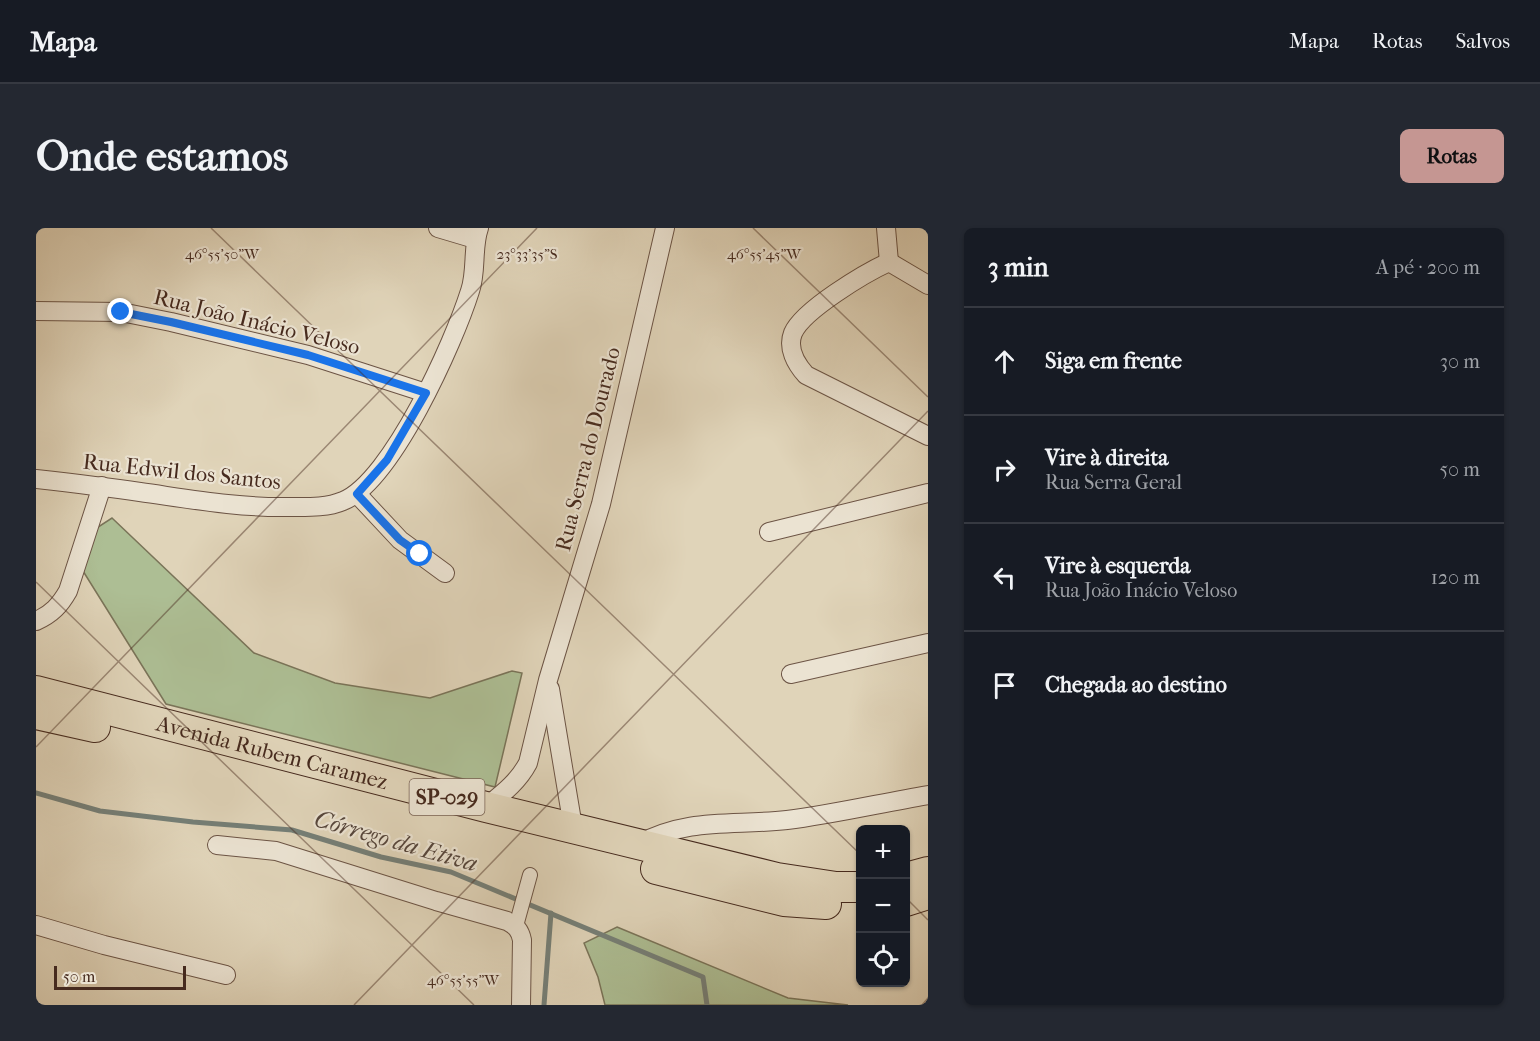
<!DOCTYPE html>
<html lang="pt">
<meta charset="utf-8">
<style>
body{margin:0;font-family:"IM FELL French Canon",serif;background:#242831;color:#f1f3f6}
.controls{position:absolute;right:18px;bottom:18px;display:grid;overflow:hidden;border-radius:9px;box-shadow:0 2px 4px #0004}
.controls button{width:54px;height:54px;display:grid;place-items:center;padding:0;border:0;border-bottom:2px solid #363941;background:#171b24;color:#f1f3f6;font:30px sans-serif}
.scale{position:absolute;left:18px;bottom:15px;width:132px;box-sizing:border-box;padding-left:6px;border:3px solid #462a1e;border-top:0;font-size:16px;line-height:21px;white-space:nowrap;color:#462a1e;-webkit-text-stroke:4px #ebe3d2;paint-order:stroke}
.stop{position:absolute;width:18px;height:18px;margin:-14px;border:4px solid #1a73e8;border-radius:50%;background:#fff}
.stop.end{background:#1a73e8;border-color:#fff;box-shadow:0 2px 6px #0008}
.list{margin:0;padding:0;list-style:none}
h2{display:flex;justify-content:space-between;align-items:center;height:78px;margin:0;padding:0 24px;font-size:26px}
h2 small{font-size:20px;font-weight:400;color:#9ea1a6}
.list li{display:grid;grid-template-columns:39px 1fr auto;gap:18px;align-items:center;box-sizing:border-box;height:108px;padding:0 24px;border-top:2px solid #363941}
.list b{display:block;font-size:22px;white-space:nowrap}
.list p{margin:0;font-size:20px;white-space:nowrap;color:#9ea1a6}
.list em{font-size:20px;font-style:normal;color:#9ea1a6}
.icon{flex:none;width:33px;height:33px;fill:none;stroke:currentColor;stroke-width:2;stroke-linecap:round;stroke-linejoin:round}
.map{position:relative;flex:none;width:892px;height:777px;overflow:hidden;border-radius:9px}
header{display:flex;align-items:center;gap:36px;box-sizing:border-box;height:84px;padding:0 30px;background:#171b24;border-bottom:2px solid #363941}
header strong{font-size:28px}
nav{display:flex;gap:33px;margin-inline-start:auto;font-size:21px}
.intro{display:flex;align-items:center;justify-content:space-between;box-sizing:border-box;height:144px;padding:0 36px}
h1{margin:0;font-size:42px}
.button{padding:15px 27px;border-radius:9px;background:#c59692;color:#111;font-size:21px;font-weight:700}
main{display:flex;gap:36px;padding:0 36px}
aside{flex:1;background:#171b24;border-radius:9px;box-shadow:0 2px 4px #0004}
.map>svg:first-child{display:block}
.green{fill:#adbe94;stroke:#7a7459;stroke-width:1.5}
.lines{fill:none;stroke-linecap:round;stroke-linejoin:round}
.stream{stroke:#757f77;stroke-width:5}
.pedestrian-casing{stroke:#6c5445;stroke-width:16}
.minor-casing{stroke:#6c5445;stroke-width:20}
.trunk-casing{stroke:#462a1e;stroke-width:32}
.pedestrian{stroke:#ebe3d2;stroke-width:14}
.minor{stroke:#ebe3d2;stroke-width:18}
.trunk{stroke:#e0d4b9;stroke-width:30}
.route{stroke:#1a73e8;stroke-width:8}
.ticks{fill:none;stroke:#462a1e;stroke-width:1.5;stroke-opacity:0.45}
.labels{text-anchor:middle;stroke-width:4.5;stroke-linejoin:round;paint-order:stroke}
.shield{fill:#ebe3d2;stroke:#786254;stroke-width:1.5}
.shield-label{font-size:21px;font-weight:bold;fill:#462a1e}
.street-label{font-size:22px;fill:#462a1e;stroke:#ebe3d2}
.water-label{font-size:24px;font-style:italic;fill:#56463c;stroke:#ebe3d2}
.ticks-label{font-size:15px;text-anchor:middle;fill:#462a1e;stroke:#ebe3d2;stroke-width:4.5;stroke-linejoin:round;paint-order:stroke}
</style>
<header>
<strong>Mapa</strong>
<nav><a>Mapa</a><a>Rotas</a><a>Salvos</a></nav>
</header>
<div class="intro"><h1>Onde estamos</h1><a class="button">Rotas</a></div>
<main>
<div class="map">
<svg width="892" height="777" viewBox="0 0 892 777">
<rect width="100%" height="100%" fill="#e0d4b9"/>
<filter id="stains"><feTurbulence type="fractalNoise" baseFrequency=".00333" numOctaves="4"/><feColorMatrix values="0 0 0 0 .2 0 0 0 0 .09 0 0 0 0 .02 0 0 0 .5 -.17"/></filter>
<radialGradient id="worn" r=".72"><stop offset=".6" stop-color="#630" stop-opacity="0"/><stop offset="1" stop-color="#630" stop-opacity=".3"/></radialGradient>
<g class="green">
<path d="M76,290l142,135 81,30 95,15 82,-27 10,2 -27,114 -329,-83 -83,-133 9,-40z"/>
<path d="M581,699l171,71 60,7h-243l-7,-28 -14,-34z"/>
</g>
<g class="lines">
<g class="stream">
<path d="M0,565l64,18 93,11 99,8 89,27 70,15 252,105 4,28"/>
<path d="M508,777l7,-92"/>
</g>
<g class="pedestrian-casing">
<path id="pedestrian" d="M480,698l14,-51"/>
</g>
<g class="minor-casing">
<g id="minor">
<path d="M402,0l37,11"/>
<path d="M850,0l3,34"/>
<path d="M853,34c-24,11 -86,48 -96,71 -6,15 3,31 13,42l122,61"/>
<path d="M853,34l39,23"/>
<path d="M0,83l85,1 50,10 137,33 118,38"/>
<path d="M0,251c35,4 69,8 104,13 50,7 99,16 149,15 17,0 38,1 54,-6 49,-20 111,-159 127,-210 7,-20 2,-43 9,-63"/>
<path d="M321,266l43,46 45,33"/>
<path d="M733,304l159,-39"/>
<path d="M0,393c16,-7 24,-16 32,-30l34,-105"/>
<path d="M755,446l137,-31"/>
<path d="M514,461l23,138"/>
<path d="M450,579c16,-13 32,-25 42,-44l20,-83 53,-176 64,-276"/>
<path d="M603,616c50,-27 94,-18 148,-24 47,-6 94,-17 141,-25"/>
<path d="M181,617l59,6 160,50 71,20c9,5 13,9 15,19l-1,65"/>
<path d="M0,697l68,20 122,30"/>
</g>
</g>
<g class="trunk-casing">
<g id="trunk">
<path id="s1" d="M0,463l450,116 291,71 59,9h25"/>
<path d="M0,486l59,13"/>
<path d="M620,641l128,32 42,3"/>
<path d="M870,650l22,-6"/>
<path d="M870,673l22,-7"/>
</g>
</g>
<use href="#pedestrian" class="pedestrian"/>
<use href="#minor" class="minor"/>
<use href="#trunk" class="trunk"/>
</g>
<g class="lines">
<path class="route" d="M85,84l50,10 137,33 118,38 -39,67 -30,34 43,46 20,14"/>
</g>
<path class="ticks" d="M175,0l650,627M717,0l175,169M0,354l438,423M0,519l501,-519M870,670l22,22M318,777l574,-594M886,777l6,-7"/>
<g class="labels">
<rect class="shield" x="373.5" y="551" width="75" height="36" rx="4.5"/>
<g class="shield-label">
<text x="411" y="576">SP-029</text>
</g>
<g class="street-label">
<text transform="translate(221 93) rotate(14)" y="8">Rua João Inácio Veloso</text>
<text transform="translate(551 221) rotate(-76)" y="8">Rua Serra do Dourado</text>
<text transform="translate(146 243) rotate(6)" y="8">Rua Edwil dos Santos</text>
<text dy="8" stroke="none"><textPath href="#s1" startOffset="244">Avenida Rubem Caramez</textPath></text>
</g>
<g class="water-label">
<text transform="translate(360 613) rotate(16)" y="8">Córrego da Etiva</text>
</g>
</g>
<g class="ticks-label">
<text x="186" y="31">46°55'50"W</text>
<text x="728" y="31">46°55'45"W</text>
<text x="491" y="31">23°33'35"S</text>
<text x="427" y="757">46°55'55"W</text>
</g>
<rect width="100%" height="100%" filter="url(#stains)"/>
<rect width="100%" height="100%" fill="url(#worn)"/>
</svg>
<div class="controls">
<button>+</button>
<button>−</button>
<button><svg class="icon" aria-label="locate" viewBox="0 0 24 24"><circle cx="12" cy="12" r="6"/><path d="M12 2v4M12 18v4M2 12h4M18 12h4"/></svg></button>
</div>
<div class="scale">50 m</div>
<div class="stop" style="left:384px;top:326px"></div>
<div class="stop end" style="left:85px;top:84px"></div>
</div>
<aside>
<h2>3 min<small>A pé · 200 m</small></h2>
<ul class="list">
<li><svg class="icon" aria-label="ahead" viewBox="0 0 24 24"><path d="M12 20V5M6 11l6-6 6 6"/></svg><div><b>Siga em frente</b></div><em>30 m</em></li>
<li><svg class="icon" aria-label="right" viewBox="0 0 24 24"><path d="M7 20v-9h11M14 6l5 5-5 5"/></svg><div><b>Vire à direita</b><p>Rua Serra Geral</p></div><em>50 m</em></li>
<li><svg class="icon" aria-label="left" viewBox="0 0 24 24"><path d="M17 20v-9H6M10 6l-5 5 5 5"/></svg><div><b>Vire à esquerda</b><p>Rua João Inácio Veloso</p></div><em>120 m</em></li>
<li><svg class="icon" aria-label="arrive" viewBox="0 0 24 24"><path d="M6 21V4h12l-3 4 3 4H6"/></svg><div><b>Chegada ao destino</b></div></li>
</ul>
</aside>
</main>
